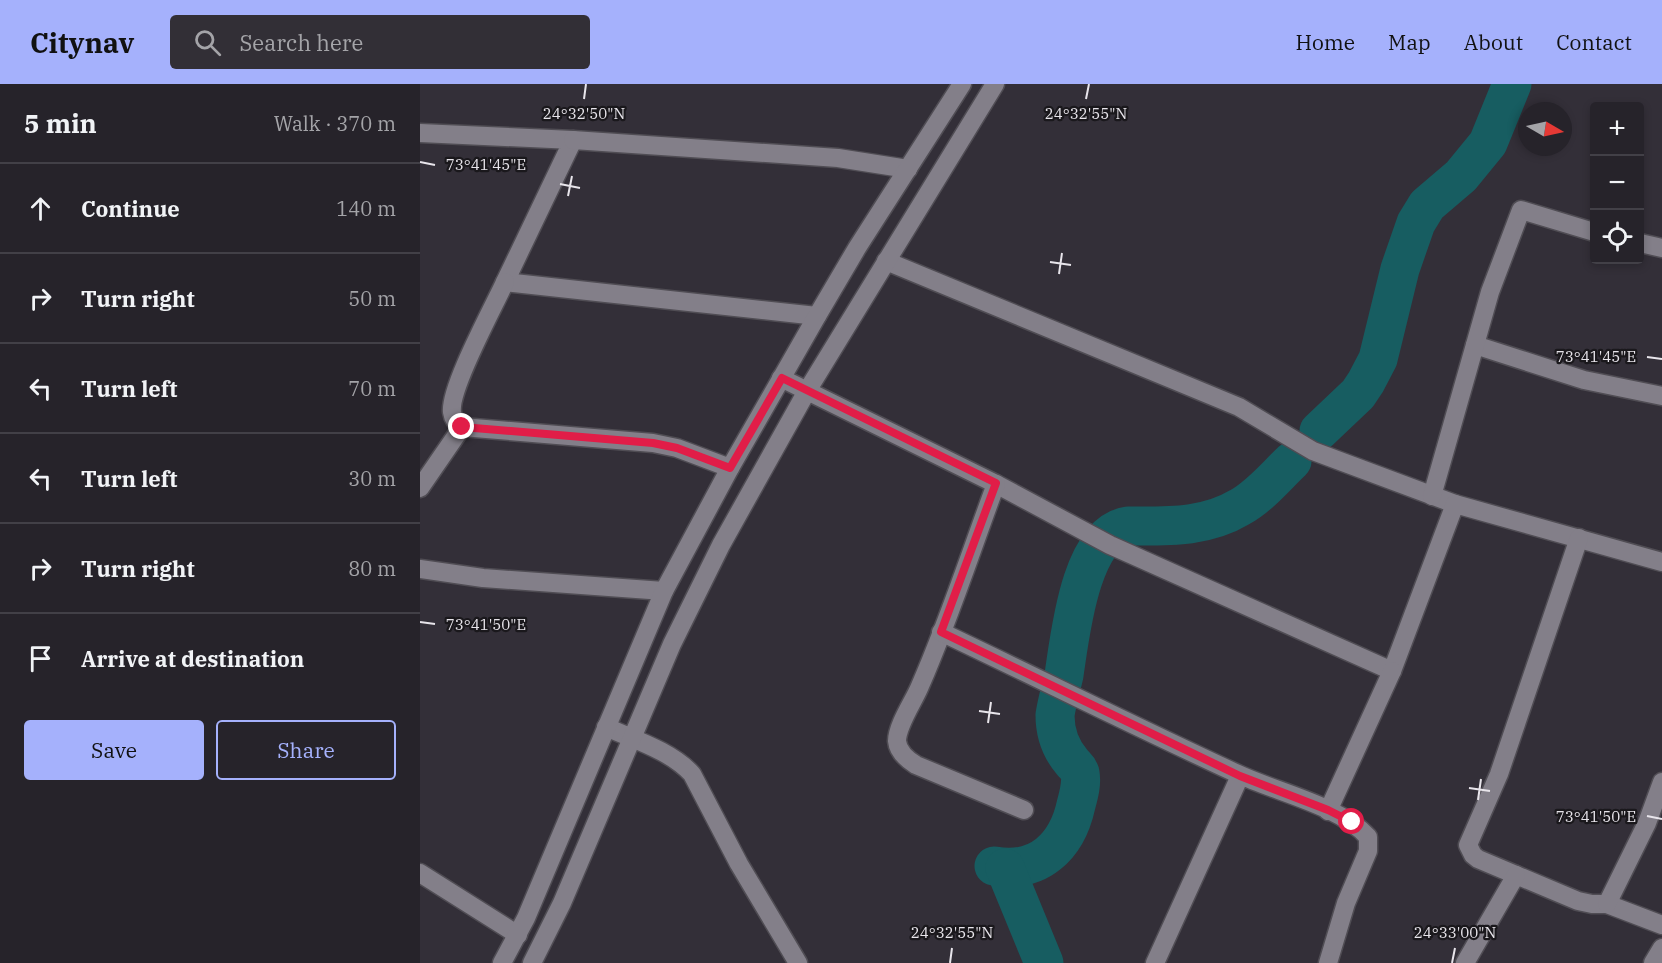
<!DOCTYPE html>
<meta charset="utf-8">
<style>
body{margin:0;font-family:"IBM Plex Serif",serif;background:#322f36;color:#f1f3f6}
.controls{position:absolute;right:18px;top:18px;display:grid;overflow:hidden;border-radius:6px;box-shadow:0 3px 9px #0003}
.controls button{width:54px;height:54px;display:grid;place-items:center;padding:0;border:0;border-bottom:2px solid #424047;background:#26232a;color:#f1f3f6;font:30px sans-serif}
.compass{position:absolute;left:1098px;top:18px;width:54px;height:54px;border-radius:50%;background:#26232a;box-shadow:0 3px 9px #0003;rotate:99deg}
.stop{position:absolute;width:18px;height:18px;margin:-14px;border:4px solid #e11d48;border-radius:50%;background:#fff}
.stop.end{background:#e11d48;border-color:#fff;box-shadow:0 2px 6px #0008}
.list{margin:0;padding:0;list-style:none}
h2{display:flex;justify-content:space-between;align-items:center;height:78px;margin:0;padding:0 24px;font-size:26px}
h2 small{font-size:20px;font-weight:400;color:#a4a4a8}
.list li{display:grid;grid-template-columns:39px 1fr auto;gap:18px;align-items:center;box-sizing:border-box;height:90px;padding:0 24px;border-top:2px solid #424047}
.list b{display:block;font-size:22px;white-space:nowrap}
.list em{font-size:20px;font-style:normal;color:#a4a4a8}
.actions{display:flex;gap:12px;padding:18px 24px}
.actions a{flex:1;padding:14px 0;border:2px solid #a5b1fc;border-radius:6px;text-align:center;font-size:21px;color:#a5b1fc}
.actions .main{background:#a5b1fc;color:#111}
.icon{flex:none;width:33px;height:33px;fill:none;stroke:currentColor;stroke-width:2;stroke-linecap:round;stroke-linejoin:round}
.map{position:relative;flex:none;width:1242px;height:879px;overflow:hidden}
header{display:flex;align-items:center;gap:36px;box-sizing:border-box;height:84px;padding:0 30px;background:#a5b1fc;color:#111}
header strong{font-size:28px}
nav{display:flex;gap:33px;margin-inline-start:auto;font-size:21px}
.search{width:420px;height:54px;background:#322f36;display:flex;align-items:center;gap:15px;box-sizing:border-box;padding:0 21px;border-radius:6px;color:#a4a4a8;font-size:22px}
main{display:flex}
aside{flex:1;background:#26232a}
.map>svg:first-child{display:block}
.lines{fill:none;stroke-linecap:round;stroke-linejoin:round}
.river{stroke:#175d61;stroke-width:39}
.minor-casing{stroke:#504d54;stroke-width:21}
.minor{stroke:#837f89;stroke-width:18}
.route{stroke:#e11d48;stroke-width:8}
.ticks{fill:none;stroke:#e8e5eb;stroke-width:2}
.ticks-label{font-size:15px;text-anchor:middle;fill:#e8e5eb;stroke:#1a181c;stroke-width:4.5;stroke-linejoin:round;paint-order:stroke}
</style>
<header>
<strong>Citynav</strong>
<div class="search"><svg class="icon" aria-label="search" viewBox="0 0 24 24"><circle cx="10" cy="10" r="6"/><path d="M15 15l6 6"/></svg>Search here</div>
<nav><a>Home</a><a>Map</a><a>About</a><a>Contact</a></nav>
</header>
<main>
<aside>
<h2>5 min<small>Walk · 370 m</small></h2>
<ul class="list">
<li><svg class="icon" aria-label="ahead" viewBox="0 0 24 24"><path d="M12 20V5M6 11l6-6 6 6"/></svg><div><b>Continue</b></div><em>140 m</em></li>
<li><svg class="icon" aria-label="right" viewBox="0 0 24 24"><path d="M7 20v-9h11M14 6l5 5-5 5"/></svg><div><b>Turn right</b></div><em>50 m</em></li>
<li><svg class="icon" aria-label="left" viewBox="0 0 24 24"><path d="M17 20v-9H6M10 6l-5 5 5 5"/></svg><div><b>Turn left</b></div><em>70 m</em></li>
<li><svg class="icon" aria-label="left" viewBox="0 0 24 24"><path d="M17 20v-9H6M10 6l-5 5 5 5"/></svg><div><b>Turn left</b></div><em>30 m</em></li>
<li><svg class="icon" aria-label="right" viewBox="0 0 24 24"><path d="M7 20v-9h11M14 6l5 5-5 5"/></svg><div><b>Turn right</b></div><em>80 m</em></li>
<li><svg class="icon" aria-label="arrive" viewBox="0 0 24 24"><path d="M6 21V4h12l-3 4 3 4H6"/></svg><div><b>Arrive at destination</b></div></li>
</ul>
<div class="actions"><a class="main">Save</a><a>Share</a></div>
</aside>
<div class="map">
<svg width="1242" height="879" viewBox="0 0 1242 879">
<rect width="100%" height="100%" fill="#332f38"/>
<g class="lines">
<g class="river">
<path d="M899,347l39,-37 8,-12 12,-23 22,-90 16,-46 11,-18 34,-29 27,-33 24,-59"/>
<path d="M574,782c45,8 73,-20 82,-61 3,-11 6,-22 4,-32 -2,-6 -5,-7 -8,-11 -12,-14 -17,-29 -17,-47 2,-13 6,-27 9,-40 6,-39 16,-142 64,-149 39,0 77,2 112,-19 20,-11 36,-31 52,-46"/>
<path d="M585,784l39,95"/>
</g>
<g class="minor-casing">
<g id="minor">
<path d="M0,49l153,7 -68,142 312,34"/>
<path d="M153,56l265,18 70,11"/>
<path d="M1220,159l22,5"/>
<path d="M466,177l353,146 74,44 142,53"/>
<path d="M85,198c-12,26 -56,107 -53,130 1,7 5,12 10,15l191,16 24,5 53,20"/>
<path d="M1055,261l109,35 78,16"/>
<path d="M361,294l215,106 114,61 282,126 63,-167 207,58"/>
<path d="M576,400c-25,67 -47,136 -76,202 -6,15 -23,39 -23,55 1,11 11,19 19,24l108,45"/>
<path d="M0,404l42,-61"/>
<path d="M1012,412l58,-204 31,-82 73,22"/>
<path d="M1159,454l-80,236 -31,71 5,10 5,4 100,42 14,3h15l55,21"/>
<path d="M0,485l63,9 181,13"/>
<path d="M521,548c99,47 197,96 297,142 38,18 103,32 130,63v14l-22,52 -18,60"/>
<path d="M186,643c29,13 65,24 86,47l47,90 59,99"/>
<path d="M908,727l64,-140"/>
<path d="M0,789l98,62"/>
<path d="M1187,820l40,-81 15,-41"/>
<path d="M82,879l24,-45 138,-327 66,-123 87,-152 40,-68 105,-164"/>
<path d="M112,879l30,-60 110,-259 49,-99 86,-154 188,-307"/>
<path d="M735,879l85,-187"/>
<path d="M1045,879l51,-88"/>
<path d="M1233,879l9,-15"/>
</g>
</g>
<use href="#minor" class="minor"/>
</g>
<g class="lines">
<path class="route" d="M42,343l191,16 24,5 53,20 52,-90 214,105 -55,149 299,144 88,34 24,12"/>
</g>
<path class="ticks" d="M164,15l2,-15M666,15l3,-15M0,78l15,3M140,100l20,4M148,112l4,-20M630,178l21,3M639,190l3,-21M1227,273l15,2M0,538l15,2M559,627l21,3M568,639l3,-21M1049,704l21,3M1058,716l3,-21M1227,732l15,3M530,879l2,-15M1032,879l3,-15"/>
<g class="ticks-label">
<text x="164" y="35">24°32'50"N</text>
<text x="666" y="35">24°32'55"N</text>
<text x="66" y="86">73°41'45"E</text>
<text x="1176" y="278">73°41'45"E</text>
<text x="66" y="546">73°41'50"E</text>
<text x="1176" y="738">73°41'50"E</text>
<text x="532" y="854">24°32'55"N</text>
<text x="1035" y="854">24°33'00"N</text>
</g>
</svg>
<div class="controls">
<button>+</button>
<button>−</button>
<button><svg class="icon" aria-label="locate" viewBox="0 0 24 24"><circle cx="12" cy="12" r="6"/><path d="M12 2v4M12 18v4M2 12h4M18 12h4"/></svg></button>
</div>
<svg class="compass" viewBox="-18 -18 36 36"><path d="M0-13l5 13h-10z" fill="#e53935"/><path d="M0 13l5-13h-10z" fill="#a4a4a8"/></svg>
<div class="stop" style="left:932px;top:738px"></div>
<div class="stop end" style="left:42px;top:343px"></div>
</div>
</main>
